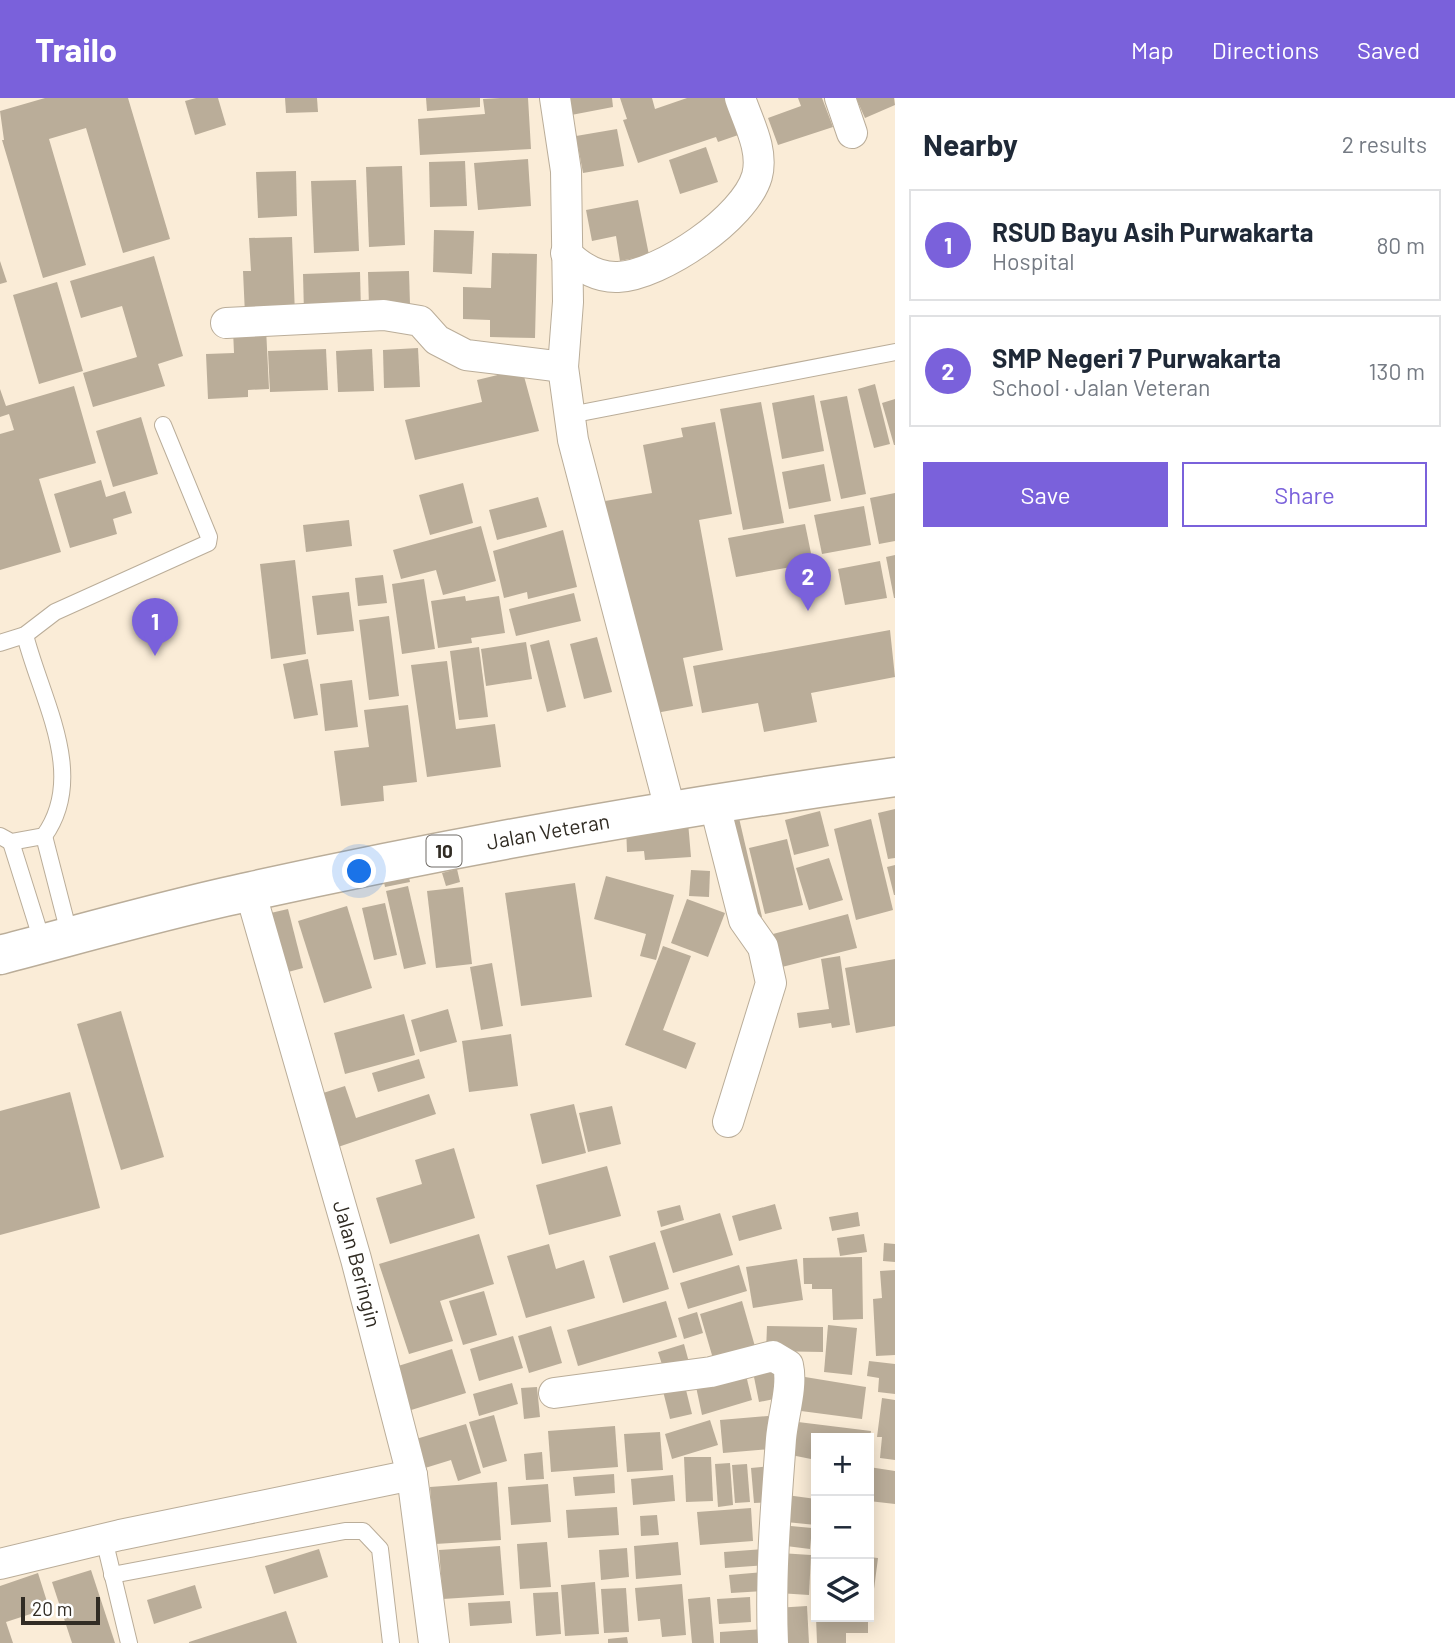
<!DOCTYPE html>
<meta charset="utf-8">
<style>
body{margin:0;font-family:Barlow,sans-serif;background:#f6f6f7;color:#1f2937}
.controls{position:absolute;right:21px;bottom:21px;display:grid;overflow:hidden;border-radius:0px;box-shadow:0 4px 18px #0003}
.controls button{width:63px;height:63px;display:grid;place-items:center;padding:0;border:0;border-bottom:2px solid #e0e1e3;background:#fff;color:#1f2937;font:35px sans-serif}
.scale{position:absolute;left:21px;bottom:18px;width:79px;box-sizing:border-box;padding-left:7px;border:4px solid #312c24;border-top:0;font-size:19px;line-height:24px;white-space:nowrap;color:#312c24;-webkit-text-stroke:5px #fff;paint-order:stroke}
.you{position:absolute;left:360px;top:774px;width:24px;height:24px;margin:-18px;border:5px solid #fff;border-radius:50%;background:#1a73e8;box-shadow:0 0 0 10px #1a73e833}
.badge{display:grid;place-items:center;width:46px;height:46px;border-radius:50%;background:#7a61db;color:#fff;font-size:23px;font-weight:700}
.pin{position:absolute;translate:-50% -58px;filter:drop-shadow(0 2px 4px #0008)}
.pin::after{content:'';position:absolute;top:37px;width:24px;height:21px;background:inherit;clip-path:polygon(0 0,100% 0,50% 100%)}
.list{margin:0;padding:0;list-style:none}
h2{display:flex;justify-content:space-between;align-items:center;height:91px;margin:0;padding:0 28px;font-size:30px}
h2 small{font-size:23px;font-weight:400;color:#747a83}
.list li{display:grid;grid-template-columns:46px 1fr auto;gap:21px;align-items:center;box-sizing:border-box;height:112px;margin:0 14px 14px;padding:0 14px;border:2px solid #e0e1e3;border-radius:0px}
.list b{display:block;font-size:26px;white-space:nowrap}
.list p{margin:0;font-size:23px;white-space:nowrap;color:#747a83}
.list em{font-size:23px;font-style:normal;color:#747a83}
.actions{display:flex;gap:14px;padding:21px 28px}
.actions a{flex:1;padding:16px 0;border:2px solid #7a61db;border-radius:0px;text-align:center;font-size:24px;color:#7a61db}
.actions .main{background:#7a61db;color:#fff}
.icon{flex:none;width:38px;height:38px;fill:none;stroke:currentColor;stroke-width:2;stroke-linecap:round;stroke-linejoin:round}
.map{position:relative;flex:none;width:895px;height:1545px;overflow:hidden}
header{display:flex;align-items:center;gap:42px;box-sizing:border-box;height:98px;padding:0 35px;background:#7a61db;color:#fff}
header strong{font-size:33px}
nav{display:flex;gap:38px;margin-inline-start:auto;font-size:24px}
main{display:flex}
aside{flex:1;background:#fff}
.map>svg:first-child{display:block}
.building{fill:#baad99}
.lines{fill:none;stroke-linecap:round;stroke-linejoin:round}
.service-casing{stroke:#baad99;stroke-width:18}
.minor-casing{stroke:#baad99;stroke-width:32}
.trunk-casing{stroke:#baad99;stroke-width:41}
.service{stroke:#fff;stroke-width:16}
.minor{stroke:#fff;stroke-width:30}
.trunk{stroke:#fff;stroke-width:38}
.labels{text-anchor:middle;stroke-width:6;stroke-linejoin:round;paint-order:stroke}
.shield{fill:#fff;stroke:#6f6b66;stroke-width:2}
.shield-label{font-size:19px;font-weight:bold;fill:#312c24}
.street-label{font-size:21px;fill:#312c24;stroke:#fff}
</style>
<header>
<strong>Trailo</strong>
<nav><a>Map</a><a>Directions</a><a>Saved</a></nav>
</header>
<main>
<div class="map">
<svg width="895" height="1545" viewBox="0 0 895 1545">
<rect width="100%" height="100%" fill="#faecd7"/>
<g class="building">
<path d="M45,0h83l42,141 -47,14 -37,-125 -37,11 37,126 -43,13 -41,-138h2l-4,-29z"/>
<path d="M196,0h22l8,27 -31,10 -10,-34z"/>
<path d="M285,0h32l1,14 -32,1z"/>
<path d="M426,0h54v9l-53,4z"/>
<path d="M500,0h28l3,51 -111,6 -2,-36 67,-5 -2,-15z"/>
<path d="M563,0h49l1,9 -47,9z"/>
<path d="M620,0h32l3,11 32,-11h45l12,35 -26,9 -2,-5 -78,26 -15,-43 4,-1z"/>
<path d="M798,0h24l11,29 -55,18 -10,-27 33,-12z"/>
<path d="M856,0h38l1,7 -30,13z"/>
<path d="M617,31l7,37 -41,7 -7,-37z"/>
<path d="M706,49l12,35 -38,12 -11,-34z"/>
<path d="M528,61l3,47 -53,4 -4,-47z"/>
<path d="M465,63l2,45 -37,1 -1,-45z"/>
<path d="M402,68l3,79 -36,2 -3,-80z"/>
<path d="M296,73l1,45 -39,2 -2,-46z"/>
<path d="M356,82l3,71 -45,2 -3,-72z"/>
<path d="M638,102l11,55 -29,6 -4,-25 -24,5 -6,-31z"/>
<path d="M434,132l40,1 -2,43 -39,-2z"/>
<path d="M292,139l3,77 -50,1 -2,-44h8l-2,-33z"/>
<path d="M492,155l45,1 -2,84 -45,-1v-17l-27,-1v-32l28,1z"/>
<path d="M154,158l29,100 -25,8 7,22 -72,21 -10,-34 54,-16 -15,-51 -41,12 -11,-37z"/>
<path d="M0,163l7,21 -7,2z"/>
<path d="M409,173l1,34 -41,1 -1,-34z"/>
<path d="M360,174l1,39 -57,2 -1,-39z"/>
<path d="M57,184l26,89 -44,13 -26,-89z"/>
<path d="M266,230l3,61 -21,1v7l-40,2 -2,-45 28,-1 -1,-23z"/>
<path d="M418,250l2,39 -36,1 -1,-38z"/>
<path d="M326,251l2,41 -58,2 -2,-41z"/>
<path d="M372,251l2,42 -36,1 -2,-41z"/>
<path d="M522,271l17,62 -124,29 -10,-40 77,-18 -5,-22z"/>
<path d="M875,286l15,60 -16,4 -16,-59z"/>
<path d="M74,288l22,77 -57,16 22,73 -61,18v-136l14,-4 -5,-16 -9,3v-28l6,17z"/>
<path d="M814,297l10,56 -42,8 -10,-56z"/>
<path d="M847,298l19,98 -25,5 -21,-98z"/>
<path d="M895,301v46h-1l-12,-42z"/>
<path d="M761,304l23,121 -41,7 -23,-121z"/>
<path d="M141,319l17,57 -45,13 -17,-56z"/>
<path d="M715,324l17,92 -33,6 24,130 -40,8 10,48 -42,8 -23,-91 -23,-122 47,-8 -9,-48 40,-8 -2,-9z"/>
<path d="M824,366l7,37 -42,8 -7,-37z"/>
<path d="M101,382l5,17 19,-6 7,22 -19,6 4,15 -47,14 -16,-54z"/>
<path d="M463,385l10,40 -43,12 -11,-40z"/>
<path d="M895,395v48l-16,3 -9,-46z"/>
<path d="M538,399l9,30 -50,13 -8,-30z"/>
<path d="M864,408l7,39 -49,9 -8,-39z"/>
<path d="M349,422l3,26 -46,6 -3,-27z"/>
<path d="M805,426l8,39 -77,14 -8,-39z"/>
<path d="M481,428l15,55 -53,14 -7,-25 -35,9 -8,-29z"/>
<path d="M563,432l14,57 -49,12 -1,-7 -23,6 -11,-47z"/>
<path d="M895,457v43h-1l-8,-41z"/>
<path d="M295,462l11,94 -35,5 -11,-95z"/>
<path d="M880,463l7,37 -42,7 -7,-36z"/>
<path d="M383,477l4,28 -29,3 -3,-28z"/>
<path d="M424,481l11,70 -33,5 -10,-70z"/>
<path d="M349,494l5,39 -37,4 -5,-39z"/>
<path d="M574,495l7,28 -65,15 -7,-27z"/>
<path d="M465,498l1,5 33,-5 6,37 -34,5 1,5 -34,5 -7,-47z"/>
<path d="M389,518l10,80 -30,4 -10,-80z"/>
<path d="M890,532l5,47 -84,16 6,29 -53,10 -6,-29 -56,10 -9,-47z"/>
<path d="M597,539l15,55 -28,7 -14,-55z"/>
<path d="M549,542l17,67 -19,5 -17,-67z"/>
<path d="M526,544l6,37 -46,7 -5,-37z"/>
<path d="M479,549l9,70 -29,3 -9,-69z"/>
<path d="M308,561l10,56 -24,4 -11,-55z"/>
<path d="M447,563l9,68 39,-5 6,43 -74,10 -16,-112z"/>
<path d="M352,582l6,47 -33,4 -5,-47z"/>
<path d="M408,607l9,77 -34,4 1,15 -43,5 -7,-55 35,-4 -5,-37z"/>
<path d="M895,711v49l-7,1 -10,-46z"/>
<path d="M820,713l9,35 -35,9 -9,-35z"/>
<path d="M739,720l23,99 -16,3 -23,-98z"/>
<path d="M871,721l22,91 -37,10 -22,-91z"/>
<path d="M688,724l3,35 -46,3 -1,-9 -17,1 -1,-26z"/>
<path d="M787,741l16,66 -38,9 -16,-66z"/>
<path d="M829,760l14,42 -34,10 -13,-42z"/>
<path d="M406,764l4,20 -25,5 -4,-19z"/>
<path d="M895,767v30h-1l-7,-28z"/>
<path d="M457,771l3,13 -14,4 -4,-13z"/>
<path d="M691,772l19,1 -1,26 -20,-1z"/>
<path d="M606,778l68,19 -18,65 -16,-4 6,-22 -52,-15z"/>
<path d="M575,785l17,114 -71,9 -16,-113z"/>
<path d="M408,788l18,78 -22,5 -18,-78z"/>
<path d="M463,789l9,77 -36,4 -9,-77z"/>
<path d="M687,801l38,14 -17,44 -37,-14z"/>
<path d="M385,805l12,52 -23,5 -12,-52z"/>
<path d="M347,808l25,82 -48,15 -26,-82z"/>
<path d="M288,811l15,59 -26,7 -15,-60z"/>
<path d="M848,816l9,34 -75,19 -9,-33z"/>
<path d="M663,848l28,10 -28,74 33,13 -10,26 -61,-24z"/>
<path d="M840,858l10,69 -18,3 -1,-5 -32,5 -2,-15 32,-4 -8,-50z"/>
<path d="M895,861v67l-39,7 -11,-65z"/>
<path d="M492,865l11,63 -22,4 -11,-63z"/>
<path d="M448,911l9,33 -37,10 -9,-32z"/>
<path d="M121,913l43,146 -43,13 -44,-146z"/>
<path d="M404,916l11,41 -70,19 -11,-41z"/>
<path d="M511,936l7,52 -49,6 -7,-51z"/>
<path d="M419,961l6,19 -47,14 -6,-19z"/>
<path d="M345,988l11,32 73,-24 7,20 -98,33 -18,-53z"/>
<path d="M70,994l30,116 -100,27v-124z"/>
<path d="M574,1006l12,49 -44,11 -12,-50z"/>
<path d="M612,1008l9,38 -33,8 -9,-39z"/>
<path d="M454,1050l21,70 -85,26 -14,-46 46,-14 -7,-24z"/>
<path d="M607,1068l14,50 -72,19 -13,-50z"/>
<path d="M775,1106l7,25 -43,12 -7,-25z"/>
<path d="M680,1107l4,15 -23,7 -4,-16z"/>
<path d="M858,1114l2,14 -28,5 -3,-14z"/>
<path d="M720,1115l13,42 -60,18 -13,-42z"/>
<path d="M479,1136l15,50 -54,17 13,40 -44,13 -30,-90z"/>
<path d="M864,1136l3,18 -27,4 -3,-18z"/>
<path d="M655,1144l14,47 -46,14 -14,-47z"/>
<path d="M884,1145l11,1v18l-12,-1z"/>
<path d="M549,1146l7,25 28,-9 11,38 -69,20 -19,-62z"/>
<path d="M862,1159l1,62 -30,1 -1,-31h-20v-5h-8l-1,-26z"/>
<path d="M797,1161l6,41 -50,8 -7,-41z"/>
<path d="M739,1167l8,26 -59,18 -8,-26z"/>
<path d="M895,1172v85l-19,1 -3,-57 9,-1 -2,-27z"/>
<path d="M484,1193l13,44 -34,10 -14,-44z"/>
<path d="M666,1203l11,36 -99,29 -11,-36z"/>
<path d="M742,1203l14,49 -42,12 -14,-48z"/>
<path d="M697,1214l6,21 -19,6 -6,-21z"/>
<path d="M828,1227l29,3 -5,47 -28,-3z"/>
<path d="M551,1228l11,37 -33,10 -11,-37z"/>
<path d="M767,1228l56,1v25l-57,-1z"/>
<path d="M513,1238l10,32 -44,13 -9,-32z"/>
<path d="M684,1246l6,22 -25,8 -7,-22z"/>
<path d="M452,1251l14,44 -58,18 -13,-44z"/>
<path d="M869,1263l26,3v30l-17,-2 1,-14 -12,-2z"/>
<path d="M773,1270l6,30 -20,4 -6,-30z"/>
<path d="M745,1273l7,29 -50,15 -7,-33z"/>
<path d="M805,1279l61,10 -4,32 -61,-8z"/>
<path d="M684,1284l8,32 -22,5 -8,-32z"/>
<path d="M512,1285l6,21 -39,12 -6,-22z"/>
<path d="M537,1289l3,30 -16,2 -3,-31z"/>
<path d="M882,1300l13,2v60l-15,-2 2,-21h-5z"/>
<path d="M494,1317l13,46 -24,7 -14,-46z"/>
<path d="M768,1318l3,33 -48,4 -3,-33z"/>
<path d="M710,1322l8,25 -46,14 -7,-25z"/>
<path d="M790,1323l81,10 -1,7h-54v22l-30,-6z"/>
<path d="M466,1326l15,49 -23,8 -7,-21 -26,8 -9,-29z"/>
<path d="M615,1328l3,41 -67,5 -3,-41z"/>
<path d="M660,1334l3,38 -36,2 -3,-38z"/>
<path d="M542,1354l2,27 -18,1 -2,-26z"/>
<path d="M684,1359h27l2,44 -27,1z"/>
<path d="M730,1365l3,42 -15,2 -3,-43z"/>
<path d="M747,1366l3,38 -15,1 -3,-38z"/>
<path d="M771,1368l3,36 -20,1 -3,-35z"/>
<path d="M869,1369l26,4v33l-26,-3z"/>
<path d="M614,1376l1,19 -40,3 -2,-19z"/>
<path d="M673,1377l2,26 -42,4 -2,-26z"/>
<path d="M497,1384l4,58 -66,4 -5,-57z"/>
<path d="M548,1386l3,38 -40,3 -3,-38z"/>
<path d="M779,1396l37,5v26l-40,-4z"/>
<path d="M617,1409l2,28 -51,3 -2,-28z"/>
<path d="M751,1410l2,33 -53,4 -3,-33z"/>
<path d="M657,1417l2,20 -18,1 -1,-20z"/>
<path d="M780,1427l32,3 -2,21 -32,-4z"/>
<path d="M547,1444l4,45 -31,2 -3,-45z"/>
<path d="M678,1444l3,33 -45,4 -2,-33z"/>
<path d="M500,1448l4,49 -61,4 -4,-49z"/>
<path d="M627,1450l2,29 -28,3 -2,-30z"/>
<path d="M319,1451l9,28 -54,17 -9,-28z"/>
<path d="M765,1451l1,16 -41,3 -1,-16z"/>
<path d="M780,1455l31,2 -2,40 -31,-2z"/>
<path d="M869,1459l9,1 -5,39 -4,-1z"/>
<path d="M91,1472l24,73h-43l-20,-61z"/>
<path d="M765,1474l1,19 -35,2 -2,-18z"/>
<path d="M38,1475l11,35 -43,14 7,21h-13v-57z"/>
<path d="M595,1484l4,52 -34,2 -4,-51z"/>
<path d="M682,1486l4,51 -24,2 -2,-18 -22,2 -3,-33z"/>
<path d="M195,1487l7,23 -48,16 -7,-24z"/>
<path d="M626,1490l3,44 -25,1 -3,-44z"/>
<path d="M558,1494l3,42 -25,2 -3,-43z"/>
<path d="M710,1499l4,46h-22l-4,-44z"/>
<path d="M750,1499l1,25 -32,2 -2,-25z"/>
<path d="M510,1503l2,22 -42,3 -2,-23z"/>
<path d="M807,1508l2,37h-32l-2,-35z"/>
<path d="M286,1513l11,32h-108v-1z"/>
<path d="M816,1519h52v16h-22v10h-29z"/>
<path d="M764,1531l1,14h-45v-11z"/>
<path d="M627,1539l1,6h-20v-4z"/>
</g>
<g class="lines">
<g class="service-casing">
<g id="service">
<path d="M570,317l325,-63"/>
<path d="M0,545l25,-8 30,-23 153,-69 1,-6 -46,-112"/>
<path d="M0,738l11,6 33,-6c44,-61 -3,-137 -19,-201"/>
<path d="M44,738l26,101"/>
<path d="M11,744l32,102"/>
<path d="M104,1441l25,104"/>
<path d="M112,1477l233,-44h18l17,18 11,94"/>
</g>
</g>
<g class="minor-casing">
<g id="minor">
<path d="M555,0l11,73 2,131 -5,65 10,73 97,369"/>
<path d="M840,0l12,35"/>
<path d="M566,155c14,14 31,25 52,24 43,-2 127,-59 139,-101 7,-26 -9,-54 -17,-78"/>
<path d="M226,225l158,-8 36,6 17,19 29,15 97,12"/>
<path d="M714,704l30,118 19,27 8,36 -43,139"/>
<path id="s1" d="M250,793l106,368 56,216 22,168"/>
<path d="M554,1295l157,-21 62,-16 15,9c5,22 -5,50 -7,74 -5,68 -11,136 -8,204"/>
<path d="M0,1466l120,-29 292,-60"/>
</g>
</g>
<g class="trunk-casing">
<g id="trunk">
<path id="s2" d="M0,857c84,-22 167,-46 252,-64 213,-47 427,-84 643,-114"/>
</g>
</g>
<use href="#service" class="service"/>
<use href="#minor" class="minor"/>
<use href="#trunk" class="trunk"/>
</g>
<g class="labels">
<rect class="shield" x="426.5" y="737.5" width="35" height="31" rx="5"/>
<g class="shield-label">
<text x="444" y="760">10</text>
</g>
<g class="street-label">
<text dy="7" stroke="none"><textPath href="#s2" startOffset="562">Jalan Veteran</textPath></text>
<text dy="7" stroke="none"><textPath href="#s1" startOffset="388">Jalan Beringin</textPath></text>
</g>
</g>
</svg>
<div class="controls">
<button>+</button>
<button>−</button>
<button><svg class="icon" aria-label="layers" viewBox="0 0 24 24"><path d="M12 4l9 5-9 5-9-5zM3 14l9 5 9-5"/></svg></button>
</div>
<div class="scale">20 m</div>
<div class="you"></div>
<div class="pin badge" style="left:155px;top:558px">1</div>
<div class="pin badge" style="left:808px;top:513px">2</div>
</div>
<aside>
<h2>Nearby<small>2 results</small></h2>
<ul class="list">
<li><span class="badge">1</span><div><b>RSUD Bayu Asih Purwakarta</b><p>Hospital</p></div><em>80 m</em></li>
<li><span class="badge">2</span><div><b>SMP Negeri 7 Purwakarta</b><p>School · Jalan Veteran</p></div><em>130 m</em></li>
</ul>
<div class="actions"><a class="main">Save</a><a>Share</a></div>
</aside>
</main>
